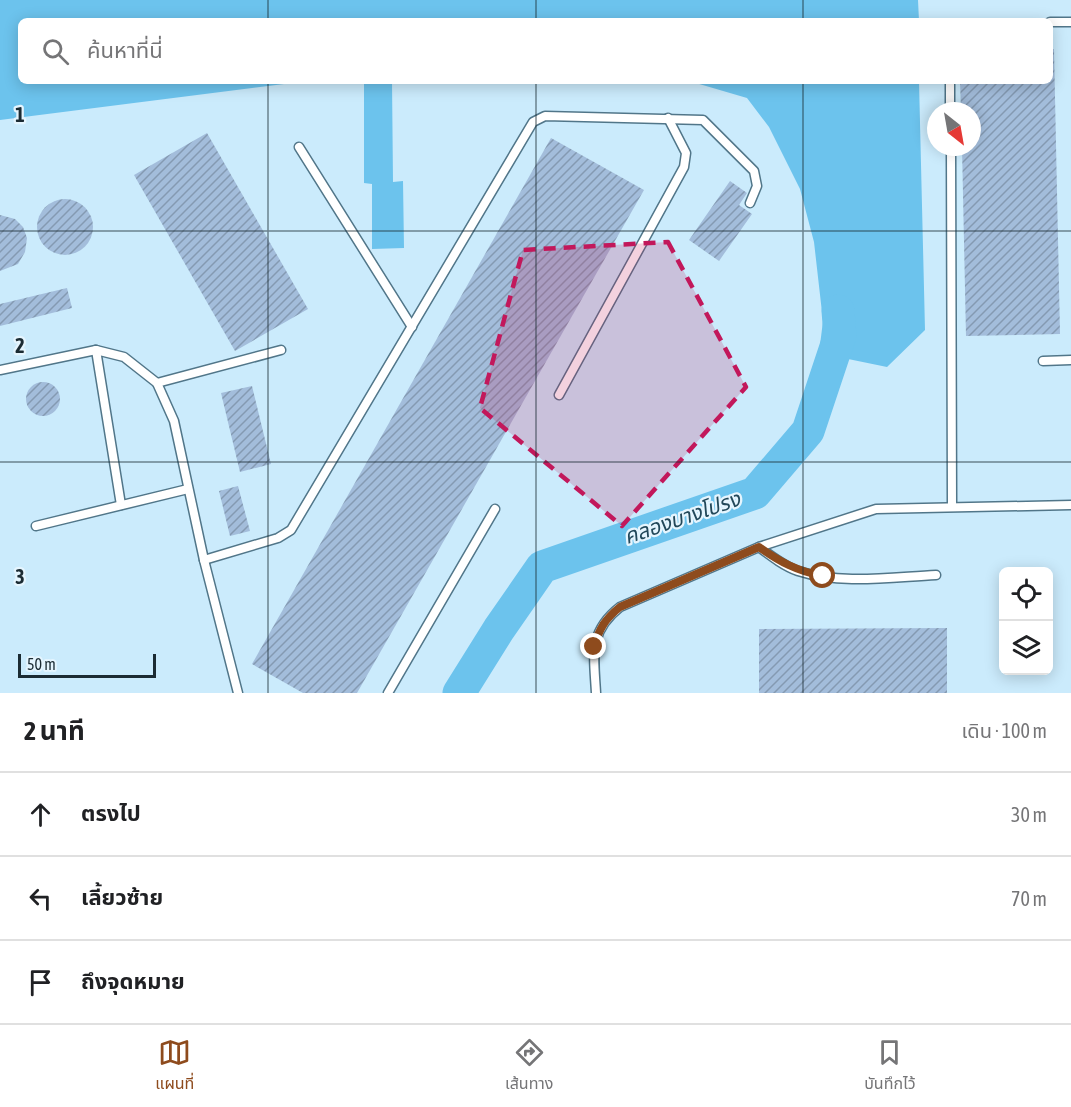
<!DOCTYPE html>
<html lang="th">
<meta charset="utf-8">
<style>
body{margin:0;font-family:"Asap Condensed","Noto Sans Thai",sans-serif;background:#f6f6f6;color:#202124}
.controls{position:absolute;right:18px;bottom:18px;display:grid;overflow:hidden;border-radius:9px;box-shadow:0 3px 15px #0003}
.controls button{width:54px;height:54px;display:grid;place-items:center;padding:0;border:0;border-bottom:2px solid #e0e0e0;background:#fff;color:#202124;font:30px sans-serif}
.compass{position:absolute;left:927px;top:102px;width:54px;height:54px;border-radius:50%;background:#fff;box-shadow:0 3px 15px #0003;rotate:149deg}
.scale{position:absolute;left:18px;bottom:15px;width:138px;box-sizing:border-box;padding-left:6px;border:3px solid #1b2b33;border-top:0;font-size:16px;line-height:21px;white-space:nowrap;color:#1b2b33;-webkit-text-stroke:4px #e5f5fe;paint-order:stroke}
.stop{position:absolute;width:18px;height:18px;margin:-14px;border:4px solid #8e4b1d;border-radius:50%;background:#fff}
.stop.end{background:#8e4b1d;border-color:#fff;box-shadow:0 2px 6px #0008}
.list{margin:0;padding:0;list-style:none}
h2{display:flex;justify-content:space-between;align-items:center;height:78px;margin:0;padding:0 24px;font-size:26px}
h2 small{font-size:20px;font-weight:400;color:#757577}
.list li{display:grid;grid-template-columns:39px 1fr auto;gap:18px;align-items:center;box-sizing:border-box;height:84px;padding:0 24px;border-top:2px solid #e0e0e0}
.list b{display:block;font-size:22px;white-space:nowrap}
.list em{font-size:20px;font-style:normal;color:#757577}
.icon{flex:none;width:33px;height:33px;fill:none;stroke:currentColor;stroke-width:2;stroke-linecap:round;stroke-linejoin:round}
.map{position:relative;flex:none;width:1071px;height:693px;overflow:hidden}
.search{position:absolute;background:#fff;box-shadow:0 3px 15px #0003;left:18px;right:18px;top:18px;height:66px;display:flex;align-items:center;gap:15px;box-sizing:border-box;padding:0 21px;border-radius:9px;color:#757577;font-size:22px}
.sheet{height:330px;background:#fff}
nav{display:flex;justify-content:space-around;align-items:center;box-sizing:border-box;height:84px;border-top:2px solid #e0e0e0;background:#fff;font-size:16px;color:#757577}
nav a{display:grid;justify-items:center;gap:3px}
nav .on{color:#8e4b1d}
.map>svg:first-child{display:block}
.water{fill:#6cc3ed}
.lines{fill:none;stroke-linecap:round;stroke-linejoin:round}
.river{stroke:#6cc3ed;stroke-width:33}
.building{fill:url(#building-hatch)}
.service-casing{stroke:#517689;stroke-width:11}
.service{stroke:#fff;stroke-width:8}
.route{stroke:#8e4b1d;stroke-width:8}
.marked{fill:#c2185b;fill-opacity:0.2;stroke:#c2185b;stroke-width:4.5;stroke-dasharray:12 8;stroke-linejoin:round}
.grid{fill:none;stroke:#1b2b33;stroke-width:1.5;stroke-opacity:0.55}
.labels{text-anchor:middle;stroke-width:4.5;stroke-linejoin:round;paint-order:stroke}
.water-label{font-size:21px;font-style:italic;fill:#22485a;stroke:#e5f5fe}
.grid-label{font-size:20px;text-anchor:middle;font-weight:bold;fill:#1b2b33;stroke:#e5f5fe;stroke-width:4.5;stroke-linejoin:round;paint-order:stroke}
</style>
<div class="map">
<svg width="1071" height="693" viewBox="0 0 1071 693">
<defs>
<pattern id="building-hatch" width="6" height="6" patternUnits="userSpaceOnUse" patternTransform="scale(1.5)"><rect width="6" height="6" fill="#a3bddb"/><path d="M-1 1l2-2M0 6l6-6M5 7l2-2" fill="none" stroke="#849ab2"/></pattern>
</defs>
<rect width="100%" height="100%" fill="#cbebfc"/>
<g class="water">
<path d="M0,0h918l1,21h-898v60h287l-308,39z"/>
<path d="M364,81h28l1,101 10,-1 1,67 -32,1v-65l-8,-1z"/>
<path d="M689,81h230l6,249 -38,37 -68,-14 4,-32 -9,-79 -14,-53 -31,-62 -22,-29z"/>
</g>
<g class="lines">
<path class="river" d="M459,693l40,-64 43,-62 213,-74 53,-62 32,-96 -2,-24"/>
</g>
<g class="building">
<path d="M1050,49h4l6,285 -94,2 -4,-189h10v-36h-11l-1,-30h90z"/>
<path d="M207,133l101,176 -73,42 -101,-176z"/>
<path d="M551,138l93,52 -287,503h-54l-51,-29z"/>
<path d="M730,181l17,12 -8,12 13,9 -33,47 -30,-21z"/>
<circle cx="65" cy="227" r="28"/>
<path d="M0,215l15,4 8,8 4,11 -2,14 -7,12 -18,7z"/>
<path d="M67,288l5,20 -72,18v-22z"/>
<circle cx="43" cy="399" r="17"/>
<path d="M252,386l19,78 -31,8 -19,-79z"/>
<path d="M238,486l12,45 -20,5 -11,-45z"/>
<path d="M947,628v65h-188v-64z"/>
</g>
<g class="lines">
<g class="service-casing">
<g id="service">
<path d="M1050,22h21"/>
<path d="M950,81v30"/>
<path d="M299,147l113,180"/>
<path d="M951,147l1,359"/>
<path d="M96,350l25,155"/>
<path d="M1043,361l28,-1"/>
<path d="M0,370l96,-20 28,7 33,26 17,38 30,139 34,133"/>
<path d="M157,383l124,-33"/>
<path d="M559,395l125,-228 2,-14 -18,-35"/>
<path d="M36,526l152,-37"/>
<path d="M759,547c12,9 25,19 39,24 43,14 94,6 138,4"/>
<path d="M204,560l74,-22 13,-8 242,-408 12,-6 158,4 51,51 3,15 -7,17"/>
<path d="M388,693l107,-184"/>
<path d="M596,693c-2,-37 -8,-61 24,-86l139,-60 117,-38 195,-4"/>
</g>
</g>
<use href="#service" class="service"/>
</g>
<g class="lines">
<path class="route" d="M594,647c5,-18 11,-28 26,-40l139,-60c21,15 38,24 64,29"/>
</g>
<path class="marked" d="M668,242l78,145 -124,139 -142,-118 43,-158z"/>
<path class="grid" d="M268,0v21M536,0v21M803,0v21M268,81v612M536,81v612M803,81v612M0,231h1071M0,462h1071"/>
<g class="labels">
<g class="water-label">
<text transform="translate(682 518) rotate(-19)" y="7">คลองบางโปรง</text>
</g>
</g>
<g class="grid-label">
<text x="20" y="122">1</text>
<text x="20" y="353">2</text>
<text x="20" y="584">3</text>
</g>
</svg>
<div class="controls">
<button><svg class="icon" aria-label="locate" viewBox="0 0 24 24"><circle cx="12" cy="12" r="6"/><path d="M12 2v4M12 18v4M2 12h4M18 12h4"/></svg></button>
<button><svg class="icon" aria-label="layers" viewBox="0 0 24 24"><path d="M12 4l9 5-9 5-9-5zM3 14l9 5 9-5"/></svg></button>
</div>
<svg class="compass" viewBox="-18 -18 36 36"><path d="M0-13l5 13h-10z" fill="#e53935"/><path d="M0 13l5-13h-10z" fill="#757577"/></svg>
<div class="scale">50 m</div>
<div class="stop" style="left:823px;top:576px"></div>
<div class="stop end" style="left:594px;top:647px"></div>
<div class="search"><svg class="icon" aria-label="search" viewBox="0 0 24 24"><circle cx="10" cy="10" r="6"/><path d="M15 15l6 6"/></svg>ค้นหาที่นี่</div>
</div>
<section class="sheet">
<h2>2 นาที<small>เดิน · 100 m</small></h2>
<ul class="list">
<li><svg class="icon" aria-label="ahead" viewBox="0 0 24 24"><path d="M12 20V5M6 11l6-6 6 6"/></svg><div><b>ตรงไป</b></div><em>30 m</em></li>
<li><svg class="icon" aria-label="left" viewBox="0 0 24 24"><path d="M17 20v-9H6M10 6l-5 5 5 5"/></svg><div><b>เลี้ยวซ้าย</b></div><em>70 m</em></li>
<li><svg class="icon" aria-label="arrive" viewBox="0 0 24 24"><path d="M6 21V4h12l-3 4 3 4H6"/></svg><div><b>ถึงจุดหมาย</b></div></li>
</ul>
</section>
<nav>
<a class="on"><svg class="icon" aria-label="map" viewBox="0 0 24 24"><path d="M3 6l6-2 6 2 6-2v14l-6 2-6-2-6 2zM9 4v14M15 6v14"/></svg>แผนที่</a>
<a><svg class="icon" aria-label="directions" viewBox="0 0 24 24"><path d="M12 3l9 9-9 9-9-9zM9 14v-3h6M13 9l2 2-2 2"/></svg>เส้นทาง</a>
<a><svg class="icon" aria-label="saved" viewBox="0 0 24 24"><path d="M7 4h10v16l-5-4-5 4z"/></svg>บันทึกไว้</a>
</nav>
